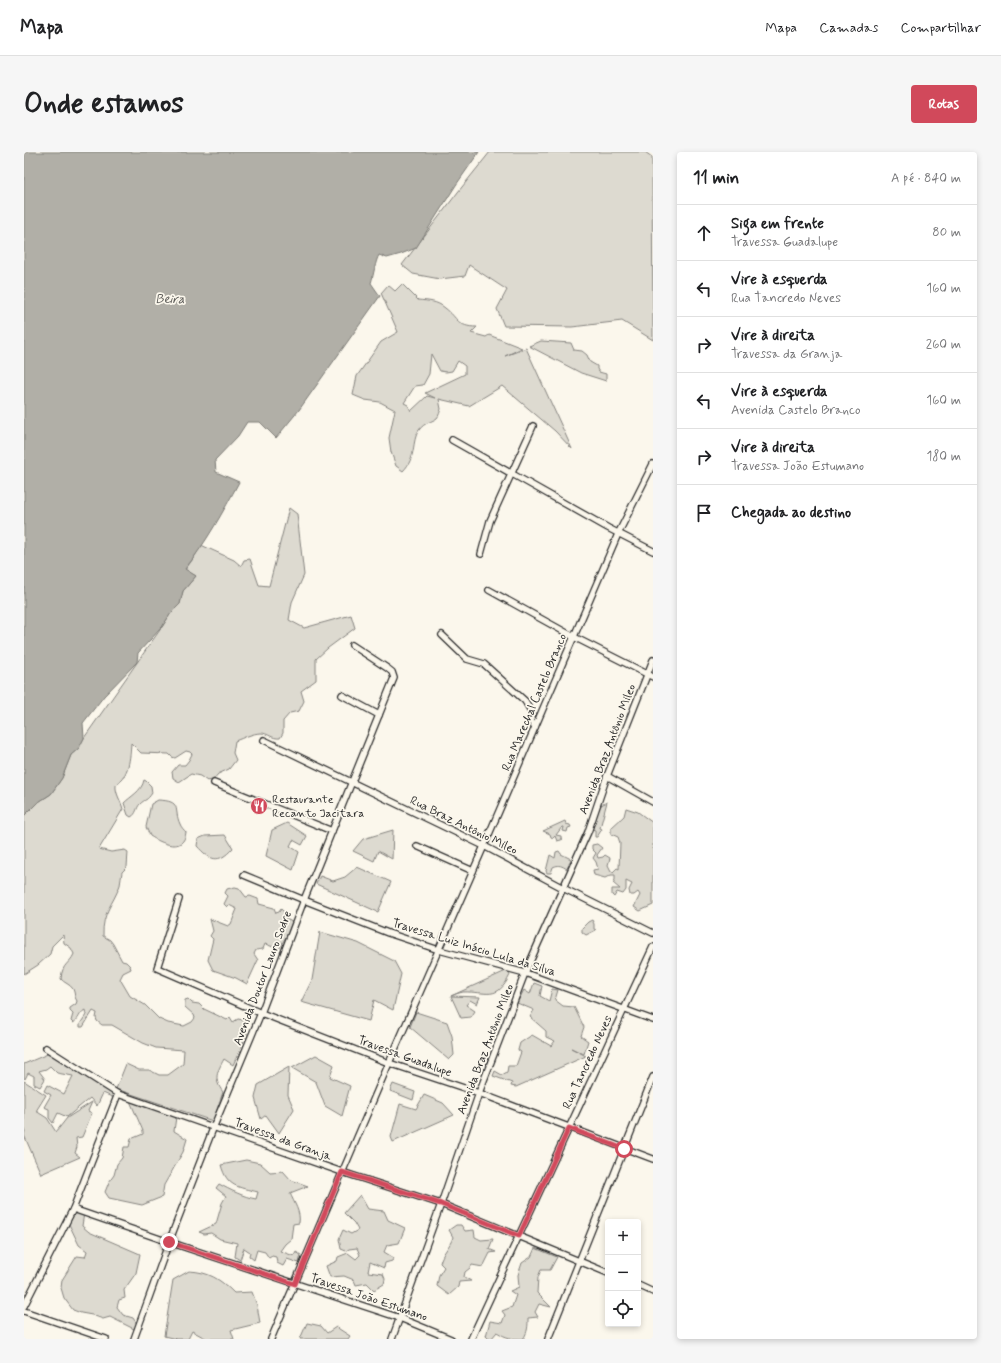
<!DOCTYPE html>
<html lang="pt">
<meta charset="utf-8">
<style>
body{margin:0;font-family:Mynerve,sans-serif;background:#f6f6f6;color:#202124}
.controls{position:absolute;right:12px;bottom:12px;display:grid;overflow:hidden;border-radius:4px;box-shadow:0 2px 6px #0003}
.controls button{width:36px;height:36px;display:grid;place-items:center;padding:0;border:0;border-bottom:1px solid #e0e0e0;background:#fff;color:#202124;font:20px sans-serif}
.stop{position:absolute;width:12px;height:12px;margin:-9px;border:3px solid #d1495b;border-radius:50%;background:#fff}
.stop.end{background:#d1495b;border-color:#fff;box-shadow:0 1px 4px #0008}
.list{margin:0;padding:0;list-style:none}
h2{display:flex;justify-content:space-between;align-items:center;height:52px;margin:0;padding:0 16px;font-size:17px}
h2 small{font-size:13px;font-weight:400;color:#757577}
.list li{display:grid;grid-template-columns:26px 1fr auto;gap:12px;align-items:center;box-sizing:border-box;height:56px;padding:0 16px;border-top:1px solid #e0e0e0}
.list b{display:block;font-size:15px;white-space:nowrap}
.list p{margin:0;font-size:13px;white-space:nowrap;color:#757577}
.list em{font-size:13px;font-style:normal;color:#757577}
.icon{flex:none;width:22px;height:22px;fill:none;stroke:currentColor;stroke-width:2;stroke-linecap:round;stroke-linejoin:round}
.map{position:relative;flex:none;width:629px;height:1187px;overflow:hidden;border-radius:4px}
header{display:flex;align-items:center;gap:24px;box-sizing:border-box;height:56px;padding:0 20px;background:#fff;border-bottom:1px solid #e0e0e0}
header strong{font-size:19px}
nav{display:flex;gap:22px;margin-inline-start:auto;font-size:14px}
.intro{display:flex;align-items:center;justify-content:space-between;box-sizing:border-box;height:96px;padding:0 24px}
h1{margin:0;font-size:28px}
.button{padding:10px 18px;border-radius:4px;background:#d1495b;color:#fff;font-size:14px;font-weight:700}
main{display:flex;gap:24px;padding:0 24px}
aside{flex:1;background:#fff;border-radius:4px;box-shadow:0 2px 6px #0003}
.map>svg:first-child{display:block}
.green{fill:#dddad0;stroke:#84827e;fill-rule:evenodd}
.water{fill:#b1afa7;stroke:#7b7a75}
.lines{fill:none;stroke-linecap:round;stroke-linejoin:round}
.minor-casing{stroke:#2b2b2b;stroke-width:8}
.minor{stroke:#fbf7ec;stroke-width:5.5}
.route{stroke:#d1495b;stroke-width:5}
.labels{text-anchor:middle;stroke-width:3.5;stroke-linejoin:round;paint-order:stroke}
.street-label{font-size:12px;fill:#2b2b2b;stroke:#fbf7ec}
.poi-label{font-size:12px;fill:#2b2b2b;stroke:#fbf7ec;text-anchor:start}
.water-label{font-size:13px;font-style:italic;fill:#5a5956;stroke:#fbf7ec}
</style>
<header>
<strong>Mapa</strong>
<nav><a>Mapa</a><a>Camadas</a><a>Compartilhar</a></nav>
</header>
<div class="intro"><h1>Onde estamos</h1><a class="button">Rotas</a></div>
<main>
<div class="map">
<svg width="629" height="1187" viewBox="0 0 629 1187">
<rect width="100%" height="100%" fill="#fbf7ec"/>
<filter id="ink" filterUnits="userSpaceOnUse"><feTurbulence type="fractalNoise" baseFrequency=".025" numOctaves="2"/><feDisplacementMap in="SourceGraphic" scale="8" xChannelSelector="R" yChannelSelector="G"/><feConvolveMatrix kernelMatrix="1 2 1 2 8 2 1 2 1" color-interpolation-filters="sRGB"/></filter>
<g filter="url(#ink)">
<g class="green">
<path d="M466,0h155l7,5 1,183 -31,-19 -50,6 -68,-1 -7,-17 10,-19 -38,-25 -4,11 -25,3 -27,-5 -11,-9 56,-73z"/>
<path d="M378,132l16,16c10,1 19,1 27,8 13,10 12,19 32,19l-6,6 15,4 3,-2 33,13 -17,8 21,-8 46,101 -17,-18 -53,-45 -33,20 -30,-7 2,10c-1,2 -2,7 -4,9 -5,4 -12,4 -18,12 -8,12 -2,27 -16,41l-7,-5 -5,-14 -2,-14 6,-28 -15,-8 -15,-2 -12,-5 4,-19 24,-34 17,-10 -17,-39 7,-8 7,6zM407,202l9,17 6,1 6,-1 6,-10 7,5v8l-40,19 10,5 -8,-2 -16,15 -3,-6 -4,-2 11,-17 8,-1 6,-11z"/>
<path d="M517,189l30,2 3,7 8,1 5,4 3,7 7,4v3l2,3 7,2v7l-25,-8 -52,-27z"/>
<path d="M265,356l8,6 7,61 -12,27 -3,18 15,8 47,-13 4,13 -27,20 -12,11v21l-15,11 3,10 -5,10 -9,2 -7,8v12l-3,5c-8,1 -12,-5 -19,-5 -8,0 -18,5 -26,8l-2,12 3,7 -7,9 -11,5 -5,6 -6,1 -7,-5 -9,-2 -12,8 -6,-4 -1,-6 6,-7h7l4,-5 3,-6 -2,-2 -4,-1 -11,7 -3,-1 -3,-3 -28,-1 -10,-10c-1,16 -2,32 -15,42 -1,8 5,16 7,24l-24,40 12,3 14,-2 3,2 -1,15 -5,5c-1,4 -1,9 -2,13 -7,20 -18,27 -17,51l7,4 3,4 9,17 4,1 4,4 1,3 -8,4 -3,6 10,17 15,9 14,14 9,4 16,3 8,-4 3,-4 -1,-3 -9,-8v-7l3,-1 4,4 7,1 5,5 23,11 3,-3 3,5 5,-3 5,1 4,14 -14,31 -9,-6c-7,13 -11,20 -1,33l-10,29 -97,-32 10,-25 13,6h10l10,5h9l15,-11 1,-14 -28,-2 -13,-5 -31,-18h-10l-5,-4 -1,-3 1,-5 -4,-2 -10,16h-3v-3l6,-9 -1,-5c-6,3 -6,10 -12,13l-2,-2 2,-7 -3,-3v-3l6,-4 1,-3c-3,-4 -2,-8 -4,-12 -3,-5 -9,-6 -12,-10 1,-16 9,-15 13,-25l-3,-6 -7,-5 -1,-8 -11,11 -2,8 -12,11 -14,9v-158l13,-13 14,-9 11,-16 9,-23 8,-7 5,-10 78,-111 9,-14 9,-9 3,-13 13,-15 -11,-6 10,-14 6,-11 33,15 7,6 3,-6 6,-1 9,26 10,1z"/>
<path d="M120,628l2,1 5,5 1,7c-5,8 -7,6 -12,11 -4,4 -3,10 -9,13l-3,-2 -4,-12c7,-7 18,-12 20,-23z"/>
<path d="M134,648c25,1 15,9 22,24 1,3 4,6 6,8 -2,22 -25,11 -36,4l-4,-9 5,-23z"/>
<path d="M583,650l-7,26 2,1 -5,8h-2v-7l-3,-1v-5l9,-19z"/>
<path d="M602,656l12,4 15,11v82l-13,6 -6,-4 6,-12 -2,-3 -4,3h-4l-1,-5 3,-6 -6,-3v9l-3,4 -6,-2 -3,5 -2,-2v-6h8l-7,-6 2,-3v-5h-4l-6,3 -11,-3 -1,-5 5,-1 -2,-7 -3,-4 3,-5 -4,-4v-4l5,-1 5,4 -5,7 1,3 5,-1 2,-2 5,3 -2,7 3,6 2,1 4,-4 2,1 1,-26 -2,-6 -7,-3v-6l13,-12z"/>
<path d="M541,669l1,3 4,1 1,2 -3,1 -1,4 -4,-1 1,-4h-2l-6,8 5,1v2l2,1 -2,1 -4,1 -2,-5 -2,2 -2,-1 -1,-3 -7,-3z"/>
<path d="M263,671l20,13 -5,9 -9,-5 -3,6 9,6 -6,18 -27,-14 6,-26z"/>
<path d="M369,678l-1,29 -14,-8 -4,10 -21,-10 10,-12z"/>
<path d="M201,683l8,13c-15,17 -23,12 -36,-2l1,-7 7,-3z"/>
<path d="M535,699l2,3 10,5 -4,10c-5,-3 -8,-5 -14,-2l-2,6h-4l-1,-2 4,-16 5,3 1,-6z"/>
<path d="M333,715l34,15 -13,30 -62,-28 4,-8 13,5 12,-4z"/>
<path d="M211,735l4,1 7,9 4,-1 8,3 1,5 15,4 2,5 3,-1 2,-3 3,3 2,7 6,3 -5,13 -8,14 -14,-5 -2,5 -7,1 -2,4 4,6 -11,24 -11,-6 -23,-8 -5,-10 5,-21 -3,-3 3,-5 -3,-12 18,7 3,-2 6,-15 -8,-4 -2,2 -3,-3 4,-8 -3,-3 2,-4z"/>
<path d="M568,768l2,4v5l2,1 -10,5 -4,-3v-4l6,-6z"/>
<path d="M296,780l38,11 36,18 7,13 -8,36 -19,-10 -5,21 -68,-19 11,-22z"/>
<path d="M484,818l2,5c-13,27 -23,16 -47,17 -4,1 -8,2 -12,4z"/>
<path d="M510,831l8,3 -2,10 9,5 3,-12 6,1 -3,10 8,6 11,1 10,20 -3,9 7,5 -4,13 -13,-6 15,8 -70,31 -5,-1 1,-3 -19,-7 2,-5 7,4 5,-3 1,-6h8l5,-14 -3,-2 2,-7 12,-8 19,11 4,-5 -9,-4v-6l-16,-14 4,-7 -17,-7 7,-13 6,4z"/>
<path d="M427,844l29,1 -3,7 -7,-4 -4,5 9,6 -4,6 -10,1z"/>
<path d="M392,860l31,10 5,14 2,19 -5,5 -39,-33z"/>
<path d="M26,901l66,42 -4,2 -9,-4 -6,13 -7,-8 -23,19 -9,-4 -5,10 -4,-5v-9l-5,-2 7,-12 -7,-4 3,-6 17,9 9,-18 -16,-3 -7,-7 -4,3 -7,2 6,8 -5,8 -6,-3v-8l-6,-3 -3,6 -1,-1v-14z"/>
<path d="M292,903l18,10 -4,12 20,9 -8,30 -17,-10 -9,-24 -24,-14z"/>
<path d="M265,915l-1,28 6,14 -15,24 -13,-18 -5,4 -6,-21 3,-13z"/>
<path d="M0,929l22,14 -10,16 11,7 9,14 11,-14 25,-16 -4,9 4,2 -10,24 -6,1 1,9 -2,6 5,4 -39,17 -17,-39 1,-4 -1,-2z"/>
<path d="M369,932l22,8 -2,8 -23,-9z"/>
<path d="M400,943l19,8 11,12 -61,27 -2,-5 9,-33 16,5z"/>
<path d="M108,948l2,3 42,14 -2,14 13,8 -4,13 -19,33 -2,12 -20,8 -33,-7 -4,-6 4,-10 5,-7 3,-11 5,-6 2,-11h5l2,-8 12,-5v-3l-13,-30z"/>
<path d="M222,1008l14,3 10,9 13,-1 8,9 17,6 -18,7c4,10 11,19 9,30l-6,1 -2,15 -6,5 -5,7 14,5 2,-4 5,3 -2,8 -12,-4 -4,7 -6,-3 -1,-6 -4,-1 -3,2 -4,-6 -8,-2 -3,10 -5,-4 1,-4 -6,-4 -4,12 -5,-3 2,-14 -17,-4 -9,-6 -7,1 -5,-2 17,-8 6,-21 4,-7 -10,-8 3,-4c11,6 25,13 37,15l2,-7c-20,-5 -31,-5 -37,-27z"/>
<path d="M336,1043l8,14 16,2 4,9 17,8 -6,15 -12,2 -3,7 10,6 -2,3 -7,2 -1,5 -14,-6 -2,10 15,2 2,5 -1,5 -10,6 -7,-7 -11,2 -2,-5 -10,-4 -14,1 -4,-11 11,-5 1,-4 10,-4 8,6 4,-4 -3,-7 -8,1 -3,2 -5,-2 -2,-10 4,-9 8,4 7,-4 -4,-7 -10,-10z"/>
<path d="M53,1061h7l-2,13 7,6 51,22 -4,19 -12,17 1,8 -6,2 -2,7 6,8 10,3 4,6 -3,5 -24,-12 -7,2 -11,-4 -11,-2 -8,-3 -9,-12 -3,-10 1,-8 15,-24 8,1 2,-6 -8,-6 -11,-23 4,-8z"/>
<path d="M432,1073h5l4,6 9,-1 1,7 6,3 12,-1 -4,10 7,3 -6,1 -7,14 -11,-2 -2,3 -5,4 -1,5 7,4 -12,1 -1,5 -9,8 -12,-9 2,-11 5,-8 -4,-4c2,-10 10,-16 13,-26l-4,-7z"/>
<path d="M511,1096l22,9 -7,13h-9l-3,7 -1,16 14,14 -12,-3 -4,8 3,5 -10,1c0,8 0,14 -5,21 -11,0 -17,-1 -26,-7l-6,7h-2l-3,-3 4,-15 12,2 3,-8 -3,-4 10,-4 4,-12 -6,-4 9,-4 -1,-12 4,-12 9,-6z"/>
<path d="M165,1119c20,1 31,8 45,22l18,-1 5,13 3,18 -29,7 3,9h-27l-15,-8 -4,8h-12l-12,-3 9,-56z"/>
<path d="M283,1171l14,3 6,7 9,-6 14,9 -2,3h-48z"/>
</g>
<path class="water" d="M0,0h455l-23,33 -40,63 -15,6 -14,4 -8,-3c-4,7 -5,19 -8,28l9,13 -81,114 -23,28 -16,-16h-13l-9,14 -23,24 1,12 23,10c-16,30 -33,61 -54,87l11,7 -13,15 -3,13 -9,9 -9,14 -24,26 -1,9 -33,34 -21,27 1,15 -5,10 -8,7 -9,23 -11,16 -14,9 -13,13z"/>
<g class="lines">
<g class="minor-casing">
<g id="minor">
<path d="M428,288l156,88 45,23"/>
<path d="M457,402l9,-33 43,-95"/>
<path d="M465,438l85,47 79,40"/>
<path d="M418,483l25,24 17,5 41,37 6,10v10l4,6"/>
<path d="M318,543l37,20"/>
<path d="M240,588l220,106 79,42 90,45"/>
<path d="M583,624l46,26"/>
<path d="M190,631l118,48"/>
<path d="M393,694l56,25"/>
<path d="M220,723l60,25 84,33 51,17 86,23 128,47"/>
<path d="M155,747l-22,69 104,45 128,50 90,30 174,66"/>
<path d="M22,896l72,46 224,78 99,32 167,69"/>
<path d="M49,1057l96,33 231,76 51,21"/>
<path d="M614,1133l15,7"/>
<path d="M0,1154l49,-97 45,-115"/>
<path d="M0,1159l82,28"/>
<path d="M110,1187l35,-97 45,-116 47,-113 43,-113 90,-222 -2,-6 -5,-4 -35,-23"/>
<path d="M247,1187l118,-276 95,-217 134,-312 35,-70"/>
<path d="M368,1187l49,-135 38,-111 46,-120 63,-141 19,-56 46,-116"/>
<path d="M447,1187l182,-392"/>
<path d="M524,1187l105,-262"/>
</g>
</g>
<use href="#minor" class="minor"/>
</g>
</g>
<g class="lines" filter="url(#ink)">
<path class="route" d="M145,1090l126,42 47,-112 99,32 78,32 50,-108 55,21"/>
</g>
<defs>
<g id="restaurant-disc" transform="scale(0.9)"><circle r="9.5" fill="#d1495b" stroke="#fbf7ec"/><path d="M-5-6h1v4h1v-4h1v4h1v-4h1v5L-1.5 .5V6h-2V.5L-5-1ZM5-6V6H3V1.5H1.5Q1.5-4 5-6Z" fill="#fff"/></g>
</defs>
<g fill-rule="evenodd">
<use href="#restaurant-disc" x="235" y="654"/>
</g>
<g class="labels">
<g class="street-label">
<text transform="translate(510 550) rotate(-67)" y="4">Rua Marechal Castelo Branco</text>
<text transform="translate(583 597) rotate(-69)" y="4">Avenida Braz Antônio Mileo</text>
<text transform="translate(440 673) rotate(26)" y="4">Rua Braz Antônio Mileo</text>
<text transform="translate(450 795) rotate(17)" y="4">Travessa Luiz Inácio Lula da Silva</text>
<text transform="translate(238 826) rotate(-69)" y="4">Avenida Doutor Lauro Sodre</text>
<text transform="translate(461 897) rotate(-69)" y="4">Avenida Braz Antônio Mileo</text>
<text transform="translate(381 904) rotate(20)" y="4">Travessa Guadalupe</text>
<text transform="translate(563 910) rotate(-65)" y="4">Rua Tancredo Neves</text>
<text transform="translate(259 987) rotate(20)" y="4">Travessa da Granja</text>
<text transform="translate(345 1145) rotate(19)" y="4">Travessa João Estumano</text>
</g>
<g class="poi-label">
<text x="248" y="651">Restaurante<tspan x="248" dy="14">Recanto Jacitara</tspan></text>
</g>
<g class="water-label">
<text x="146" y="151">Beira</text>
</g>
</g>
</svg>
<div class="controls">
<button>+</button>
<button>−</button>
<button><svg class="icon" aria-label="locate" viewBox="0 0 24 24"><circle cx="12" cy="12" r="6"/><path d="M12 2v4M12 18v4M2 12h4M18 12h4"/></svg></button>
</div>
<div class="stop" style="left:600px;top:997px"></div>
<div class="stop end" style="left:145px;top:1090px"></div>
</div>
<aside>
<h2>11 min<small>A pé · 840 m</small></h2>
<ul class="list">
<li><svg class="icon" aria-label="ahead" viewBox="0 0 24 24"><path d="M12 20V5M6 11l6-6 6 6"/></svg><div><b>Siga em frente</b><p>Travessa Guadalupe</p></div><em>80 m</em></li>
<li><svg class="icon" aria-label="left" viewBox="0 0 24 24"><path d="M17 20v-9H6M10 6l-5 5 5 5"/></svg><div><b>Vire à esquerda</b><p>Rua Tancredo Neves</p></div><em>160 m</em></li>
<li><svg class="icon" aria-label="right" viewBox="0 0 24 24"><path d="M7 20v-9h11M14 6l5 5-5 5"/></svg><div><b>Vire à direita</b><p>Travessa da Granja</p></div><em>260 m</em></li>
<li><svg class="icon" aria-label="left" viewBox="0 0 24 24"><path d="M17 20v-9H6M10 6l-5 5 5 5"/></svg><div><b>Vire à esquerda</b><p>Avenida Castelo Branco</p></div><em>160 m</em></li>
<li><svg class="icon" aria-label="right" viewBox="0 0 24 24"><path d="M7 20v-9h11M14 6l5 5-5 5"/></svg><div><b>Vire à direita</b><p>Travessa João Estumano</p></div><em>180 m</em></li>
<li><svg class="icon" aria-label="arrive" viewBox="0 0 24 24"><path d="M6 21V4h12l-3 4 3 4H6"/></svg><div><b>Chegada ao destino</b></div></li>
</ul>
</aside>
</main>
